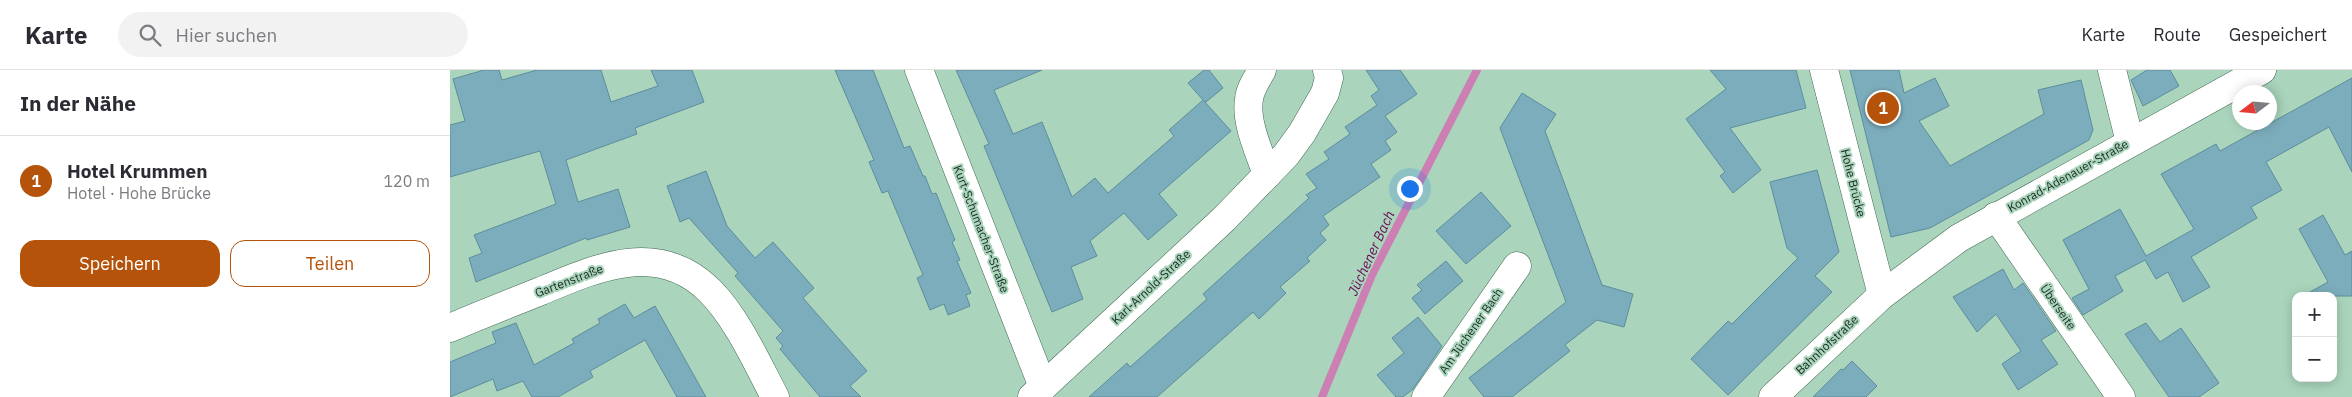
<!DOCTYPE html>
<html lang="de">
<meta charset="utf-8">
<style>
body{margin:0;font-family:"IBM Plex Sans",sans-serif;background:#f2f2f3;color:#2b2b33}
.controls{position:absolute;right:15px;bottom:15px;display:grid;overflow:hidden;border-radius:10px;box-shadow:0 2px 12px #0003}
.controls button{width:45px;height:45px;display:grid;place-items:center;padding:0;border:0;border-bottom:1px solid #e1e1e2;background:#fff;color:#2b2b33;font:25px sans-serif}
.compass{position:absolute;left:1782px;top:15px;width:45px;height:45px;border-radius:50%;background:#fff;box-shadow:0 2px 12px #0003;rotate:254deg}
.you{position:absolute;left:959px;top:118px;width:18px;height:18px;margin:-12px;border:4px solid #fff;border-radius:50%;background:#1a73e8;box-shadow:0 0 0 8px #1a73e833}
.badge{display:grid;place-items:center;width:32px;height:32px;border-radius:50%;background:#b45309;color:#fff;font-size:16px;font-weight:700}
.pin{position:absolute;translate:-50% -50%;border:2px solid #fff;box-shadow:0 1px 5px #0006}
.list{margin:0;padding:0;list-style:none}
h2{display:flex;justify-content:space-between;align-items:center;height:65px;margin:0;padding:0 20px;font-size:21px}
h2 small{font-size:16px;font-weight:400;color:#7c7c81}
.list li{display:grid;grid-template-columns:32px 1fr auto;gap:15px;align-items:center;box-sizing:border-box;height:90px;padding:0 20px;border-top:1px solid #e1e1e2}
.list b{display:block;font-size:19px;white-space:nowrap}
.list p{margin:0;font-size:16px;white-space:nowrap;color:#7c7c81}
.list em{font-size:16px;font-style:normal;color:#7c7c81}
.actions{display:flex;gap:10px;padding:15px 20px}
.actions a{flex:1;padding:11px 0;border:1px solid #b45309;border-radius:15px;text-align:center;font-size:18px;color:#b45309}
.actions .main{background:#b45309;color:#fff}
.icon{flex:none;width:28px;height:28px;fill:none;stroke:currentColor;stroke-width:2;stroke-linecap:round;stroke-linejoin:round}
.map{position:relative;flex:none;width:1902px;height:327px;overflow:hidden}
header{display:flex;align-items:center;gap:30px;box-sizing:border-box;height:70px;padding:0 25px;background:#fff;border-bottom:1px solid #e1e1e2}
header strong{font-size:24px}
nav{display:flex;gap:28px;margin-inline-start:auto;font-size:18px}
.search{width:350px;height:45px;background:#f2f2f3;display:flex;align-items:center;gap:12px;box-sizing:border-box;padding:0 18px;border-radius:28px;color:#7c7c81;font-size:19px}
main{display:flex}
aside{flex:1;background:#fff}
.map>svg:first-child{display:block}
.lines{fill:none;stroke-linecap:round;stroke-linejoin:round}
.stream{stroke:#cc7fb3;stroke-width:8}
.building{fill:#7cadbc;stroke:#5d8d9c}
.minor-casing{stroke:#416853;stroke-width:29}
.minor{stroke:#fff;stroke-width:28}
.labels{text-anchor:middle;stroke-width:4;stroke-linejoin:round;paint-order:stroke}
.street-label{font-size:12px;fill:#1a2b22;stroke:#aad5bc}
.water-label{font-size:14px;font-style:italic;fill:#6b0c55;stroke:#aad5bc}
</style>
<header>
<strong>Karte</strong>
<div class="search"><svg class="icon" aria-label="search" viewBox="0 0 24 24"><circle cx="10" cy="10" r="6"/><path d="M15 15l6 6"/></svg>Hier suchen</div>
<nav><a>Karte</a><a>Route</a><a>Gespeichert</a></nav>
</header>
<main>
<aside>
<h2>In der Nähe<small></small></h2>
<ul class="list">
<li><span class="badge">1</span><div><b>Hotel Krummen</b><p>Hotel · Hohe Brücke</p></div><em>120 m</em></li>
</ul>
<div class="actions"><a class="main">Speichern</a><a>Teilen</a></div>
</aside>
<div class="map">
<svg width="1902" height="327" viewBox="0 0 1902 327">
<rect width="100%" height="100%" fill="#aad5bc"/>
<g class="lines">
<path class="stream" d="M872,327l50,-122 105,-205"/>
</g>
<g class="building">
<path d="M34,0h15l3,10 35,-10h64l10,32 47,-16 -7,-16h41l12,32 -69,26 2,6 -71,26 12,42 40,-13 12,38 -43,13 -1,-2 -110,44 -7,-24 13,-5 -8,-18 82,-31 -16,-53 -90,26v-52l15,-4 -12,-42z"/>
<path d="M385,0h38l31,78 6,-2 13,30h2l7,18 4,-1 10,25 9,22 -3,2 8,18 -3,1 14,32 -5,2 4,11 -22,9 -4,-11 -14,6 -13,-32 6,-3 -35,-84 -6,2 -13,-31 5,-2z"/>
<path d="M506,0h86l-48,20 19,44 29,-12 30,75 23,-19 13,15 66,-57 -5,-6 34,-30 -15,-17 16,-13h5l14,18 -17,14 -2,-1 27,30 -72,63 18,21 -29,25 -24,-27 -34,28 7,15 -26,11 12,32 -31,13 -68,-166 5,-2z"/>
<path d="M916,0h34l17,24 -32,22 12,16 -12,9 6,9 -20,14 9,13 -57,39 6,9 -9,8 6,7 -19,18 3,3 -30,26 6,6 -27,26 -6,-7 -96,85h-68l38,-34 3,4 77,-68 -4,-5 106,-96 -3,-3 11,-7 -11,-14 23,-15 -5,-7 26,-18 -5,-7 32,-22 -6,-9 8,-6z"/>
<path d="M1260,0h86l10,38 -76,20 31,42 -28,23 -13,-17 5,-4 -39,-53 40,-30z"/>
<path d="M1400,0h49l5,23 31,-15 14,28 -30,15 31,45 94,-52 -6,-24 43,-10 12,50 -4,10 -159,88 -39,9z"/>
<path d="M1697,0h23l9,16 -36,20 -12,-26z"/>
<path d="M1902,8v94l-23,-45 -63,35 16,28 -31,17 6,11 -66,39 19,30 -27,15 -15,-30 -12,7 -11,-19 -30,16 8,15 -40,24 -11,-17 17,-9 -26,-49 57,-31 26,47 48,-27 -33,-55 55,-30 4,7z"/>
<path d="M1072,23l34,21 -11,17 57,154 31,9 -9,33 -27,-7 -32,25 5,6 -58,46h-28l-15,-19 97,-76 -66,-174z"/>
<path d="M1367,100l22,82 -24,24 17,16 -104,103 -37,-36 37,-38 4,3 66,-66 -11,-10 -17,-66z"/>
<path d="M256,101l21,55 28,32 18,-16 41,46 -11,10 64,73 -17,15 11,11h-41l-40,-48 3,-3 -7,-8 7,-7 -48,-55 3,-3 -49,-55 -9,4 -13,-36z"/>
<path d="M1031,122l30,34 -45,38 -30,-33z"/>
<path d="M1873,145l22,40 7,-4v45h-49l25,-14 -29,-53z"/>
<path d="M996,191l17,20 -38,33 -13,-16 10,-8 -5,-5z"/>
<path d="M1553,199l11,21 9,-7 33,48 -15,9 17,24 -40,26 -16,-26 19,-13 -25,-37 -19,18 -24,-35z"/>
<path d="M175,234l9,14 21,-12 51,91h-29l-32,-57 -55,31 3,6 -35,20h-26l-9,-16 -26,10 -4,-12 -43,18v-35l46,-19 -4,-11 24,-9 18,42 40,-22 -2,-4 28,-16 -2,-4z"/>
<path d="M968,247l24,29 -29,43 -10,8h-7l-19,-22 27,-22 -12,-15z"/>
<path d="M1696,253l14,19 21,-14 38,55 -20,14h-30l-44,-63z"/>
<path d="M1402,291l25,25 -11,11h-53l28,-28 2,1z"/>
</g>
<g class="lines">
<g class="minor-casing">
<g id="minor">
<path d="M469,0l124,317"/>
<path d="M812,0c-5,9 -12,19 -13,29 -4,24 11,54 18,76"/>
<path d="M1374,0l58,225"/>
<path d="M1662,0l18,72"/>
<path d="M1546,146l125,181"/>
<path d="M0,258c30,-13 61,-25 91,-37 57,-24 118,-51 169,0 27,27 47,72 65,106"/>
<path d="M582,327l192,-178 62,-64 16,-22 23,-40 4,-15 -2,-8"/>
<path d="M976,327l91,-131"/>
<path d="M1323,327l109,-102 77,-57 303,-168"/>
</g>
</g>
<use href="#minor" class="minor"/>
</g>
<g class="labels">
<g class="street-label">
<text transform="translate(1618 106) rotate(-29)" y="4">Konrad-Adenauer-Straße</text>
<text transform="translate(1403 113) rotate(76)" y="4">Hohe Brücke</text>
<text transform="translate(531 159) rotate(69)" y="4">Kurt-Schumacher-Straße</text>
<text transform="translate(119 211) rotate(-21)" y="4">Gartenstraße</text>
<text transform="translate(701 217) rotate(-43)" y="4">Karl-Arnold-Straße</text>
<text transform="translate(1608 237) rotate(55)" y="4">Überseite</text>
<text transform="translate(1021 261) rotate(-55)" y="4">Am Jüchener Bach</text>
<text transform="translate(1377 275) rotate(-43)" y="4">Bahnhofstraße</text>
</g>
<g class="water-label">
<text transform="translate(921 183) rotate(-65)" y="5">Jüchener Bach</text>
</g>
</g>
</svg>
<div class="controls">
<button>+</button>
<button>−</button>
</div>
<svg class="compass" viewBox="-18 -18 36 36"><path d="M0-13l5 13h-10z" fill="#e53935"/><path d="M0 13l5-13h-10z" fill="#7c7c81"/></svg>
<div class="you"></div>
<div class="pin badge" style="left:1433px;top:38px">1</div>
</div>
</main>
